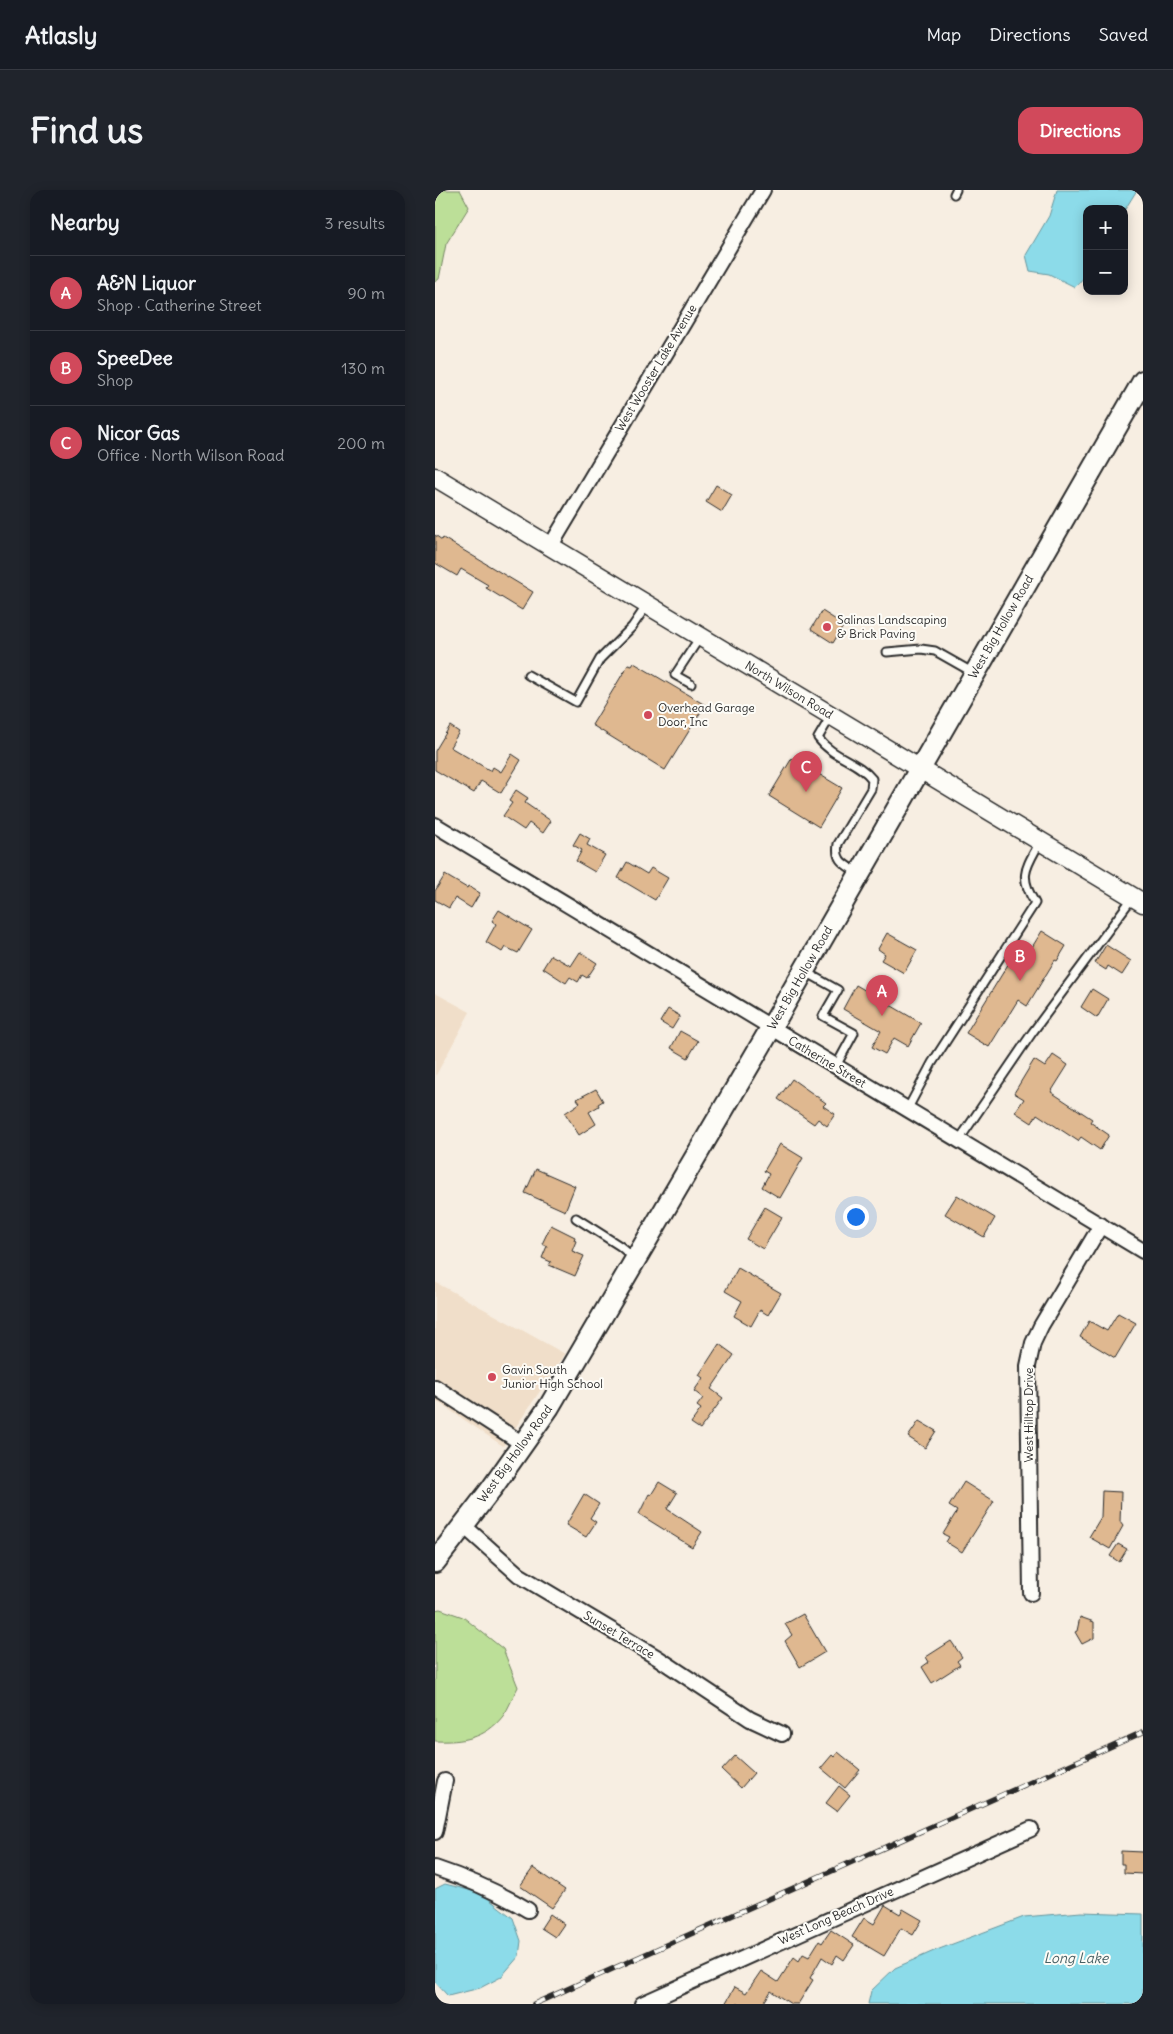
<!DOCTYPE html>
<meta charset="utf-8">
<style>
body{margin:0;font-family:Delius,sans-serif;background:#20242c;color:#f1f3f6}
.controls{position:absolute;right:15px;top:15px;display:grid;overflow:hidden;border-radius:10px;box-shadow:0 2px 12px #0003}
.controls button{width:45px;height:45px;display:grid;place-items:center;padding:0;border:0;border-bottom:1px solid #363941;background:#171b24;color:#f1f3f6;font:25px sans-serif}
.you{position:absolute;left:420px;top:1026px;width:18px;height:18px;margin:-12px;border:4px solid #fff;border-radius:50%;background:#1a73e8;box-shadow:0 0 0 8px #1a73e833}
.badge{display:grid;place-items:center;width:32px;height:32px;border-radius:50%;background:#d1495b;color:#fff;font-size:16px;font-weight:700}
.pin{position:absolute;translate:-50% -41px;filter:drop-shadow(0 1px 2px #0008)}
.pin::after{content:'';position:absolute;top:26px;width:18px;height:15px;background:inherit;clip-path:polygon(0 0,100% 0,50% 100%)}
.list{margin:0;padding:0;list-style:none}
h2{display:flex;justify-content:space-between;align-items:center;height:65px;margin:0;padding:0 20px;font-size:21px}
h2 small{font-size:16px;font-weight:400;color:#9ea1a6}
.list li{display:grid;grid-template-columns:32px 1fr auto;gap:15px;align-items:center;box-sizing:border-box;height:75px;padding:0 20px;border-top:1px solid #363941}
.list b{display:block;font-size:19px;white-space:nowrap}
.list p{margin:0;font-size:16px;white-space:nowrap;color:#9ea1a6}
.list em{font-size:16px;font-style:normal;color:#9ea1a6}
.map{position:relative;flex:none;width:708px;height:1814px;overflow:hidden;border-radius:15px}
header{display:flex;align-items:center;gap:30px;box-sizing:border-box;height:70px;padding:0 25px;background:#171b24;border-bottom:1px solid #363941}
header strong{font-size:24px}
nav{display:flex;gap:28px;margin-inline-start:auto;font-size:18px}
.intro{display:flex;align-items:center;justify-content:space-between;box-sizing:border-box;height:120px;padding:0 30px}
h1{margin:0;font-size:35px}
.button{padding:12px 22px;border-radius:15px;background:#d1495b;color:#fff;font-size:18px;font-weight:700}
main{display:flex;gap:30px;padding:0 30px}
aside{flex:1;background:#171b24;border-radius:15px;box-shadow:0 2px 12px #0003}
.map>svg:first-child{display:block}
.built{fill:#f0dec9}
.green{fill:#bcdf98;stroke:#748562}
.water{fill:#8cdbe9;stroke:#65959d}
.building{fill:#dfb890;stroke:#2b2b2b}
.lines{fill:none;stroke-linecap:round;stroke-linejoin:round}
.service-casing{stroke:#2b2b2b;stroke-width:11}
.minor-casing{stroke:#2b2b2b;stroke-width:18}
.tertiary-casing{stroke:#2b2b2b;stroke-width:21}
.secondary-casing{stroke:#2b2b2b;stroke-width:24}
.service{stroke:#fdfcf7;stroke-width:7}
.minor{stroke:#fdfcf7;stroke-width:14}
.tertiary{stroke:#fdfcf7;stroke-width:18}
.secondary{stroke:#fdfcf7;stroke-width:20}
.rail-casing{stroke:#2b2b2b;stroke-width:5.5}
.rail{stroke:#fdfcf7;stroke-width:4;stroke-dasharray:11;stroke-linecap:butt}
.poi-dot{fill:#d1495b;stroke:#fdfcf7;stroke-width:2}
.labels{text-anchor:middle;stroke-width:4;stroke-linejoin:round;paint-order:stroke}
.street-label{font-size:12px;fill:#2b2b2b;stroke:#fdfcf7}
.poi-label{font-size:12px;fill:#2b2b2b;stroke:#fdfcf7;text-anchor:start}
.water-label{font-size:14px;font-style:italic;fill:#486064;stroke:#fdfcf7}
</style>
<header>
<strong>Atlasly</strong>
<nav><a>Map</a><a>Directions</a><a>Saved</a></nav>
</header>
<div class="intro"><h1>Find us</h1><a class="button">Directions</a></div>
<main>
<aside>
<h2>Nearby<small>3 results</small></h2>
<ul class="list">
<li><span class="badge">A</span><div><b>A&amp;N Liquor</b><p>Shop · Catherine Street</p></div><em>90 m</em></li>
<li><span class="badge">B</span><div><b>SpeeDee</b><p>Shop</p></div><em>130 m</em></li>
<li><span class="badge">C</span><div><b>Nicor Gas</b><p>Office · North Wilson Road</p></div><em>200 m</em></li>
</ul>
</aside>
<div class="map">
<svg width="708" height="1814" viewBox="0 0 708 1814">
<rect width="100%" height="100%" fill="#f7eee2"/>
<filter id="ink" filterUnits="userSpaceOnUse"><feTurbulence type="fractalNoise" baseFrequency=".02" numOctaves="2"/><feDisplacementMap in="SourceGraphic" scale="10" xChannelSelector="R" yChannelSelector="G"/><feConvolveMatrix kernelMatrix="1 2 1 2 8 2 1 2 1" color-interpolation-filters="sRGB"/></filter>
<g filter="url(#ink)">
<g class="built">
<path d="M0,803l35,19 -35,65z"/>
<path d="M0,1092l130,72 -62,92 -68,-46z"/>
</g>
<g class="green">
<path d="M0,0h25l9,17 -23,37 -7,35 -4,3z"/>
<path d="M5,1419l23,8 40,32 15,38c-5,9 -9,21 -15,29 -18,23 -41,26 -68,25v-131z"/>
</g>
<g class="water">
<path d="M622,0h80l-13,21v-2h-37v65l-12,13 -26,-13 -19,-3 -4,-16 23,-39z"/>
<path d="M10,1694l36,9 32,25 8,23 -2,15 -18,21 -21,11 -32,8 -13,-14v-93z"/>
<path d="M646,1722l62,2v90h-275l3,-13 24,-23 39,-17 90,-34z"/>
</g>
<g class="building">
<path d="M281,295l16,10 -10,17 -16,-10z"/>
<path d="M0,345l7,5 1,-2 90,54 -11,18 -36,-22 2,-3 -27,-16 -4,7 -22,-13z"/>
<path d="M387,421l22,14 -11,18 -22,-14z"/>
<path d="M199,473l71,42 -40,65 -73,-45 36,-60 4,1z"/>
<path d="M15,536l9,6 -9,15 41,24 2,-4 8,5 11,-18 9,6 -20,33 -20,-12 -7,12 -39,-23v-19z"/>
<path d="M357,568l50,30 -23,39 -50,-31z"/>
<path d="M81,600l12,8 -3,5 26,18 -8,12 -14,-10 -5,7 -21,-14 9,-13 -3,-2z"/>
<path d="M145,643l10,6 -3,6 18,10 -10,17 -19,-11 6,-11 -9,-5z"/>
<path d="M192,672l20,12 4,-6 17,10 -13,22 -37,-22z"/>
<path d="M10,685l22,13 1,-2 12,7 -9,15 -16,-10 -6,10 -14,-8v-9z"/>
<path d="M64,720l33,20 -14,23 -13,-6 -3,5 -16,-10 10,-18 -4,-3z"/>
<path d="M607,741l24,15 -9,15 -2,-1 -28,46 -9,-6 -29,47 -23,-14 49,-80 6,3 5,-6 3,2z"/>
<path d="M452,743l30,17 -13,23 -23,-13 4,-6 -7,-5z"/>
<path d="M671,755l25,16 -9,14 -14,-9 -2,4 -11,-7z"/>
<path d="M145,762l17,11 -10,15 -5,-3 -4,7 -8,-5 -4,6 -23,-15 8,-13 20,11z"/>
<path d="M421,795l65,38 -13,23 -14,-8 -9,16 -13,-7 9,-16 -38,-22z"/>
<path d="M657,799l16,10 -11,19 -16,-11z"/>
<path d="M233,819l12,7 -8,13 -12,-7z"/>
<path d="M245,841l18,10 -10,17 -17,-10z"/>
<path d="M618,865l15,10 -17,27 41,27 -2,3 19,13 -9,15 -19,-13 -3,4 -41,-27 -5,9 -17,-11 9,-13 -10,-6 20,-33 11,7z"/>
<path d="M357,889l34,24 -3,3 12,8 -8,12 -9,-7 -4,5 -36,-25z"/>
<path d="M161,899l7,12 -5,3 1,2 -10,6 7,12 -17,11 -14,-22 15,-10 -3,-4z"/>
<path d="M345,954l23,14 -23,40 -18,-11 7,-13 -5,-3z"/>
<path d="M101,979l39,17 -10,25 -40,-18z"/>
<path d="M522,1005l38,23 -11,19 -39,-23z"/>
<path d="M330,1017l17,10 -19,32 -17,-10z"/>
<path d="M116,1035l24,12 -1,3 2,1 -4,10 12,5 -9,20 -26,-11 2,-3 -9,-4 5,-12 -5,-2z"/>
<path d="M303,1078l43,25 -13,22 -8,-5 -9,16 -17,-10 8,-15 -17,-10z"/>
<path d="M683,1123l18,10 -21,35 -35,-21 9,-16 18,10z"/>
<path d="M284,1154l15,11 -23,34 12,9 -23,31 -9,-6 10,-14 -4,-3 6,-8 -9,-7 9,-13 -4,-3z"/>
<path d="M484,1231l17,10 -11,17 -17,-11z"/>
<path d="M224,1292l18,11 -10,16 35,23 -10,15 -53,-33 10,-20 2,1z"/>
<path d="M529,1292l30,19 -32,51 -16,-10 3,-5 -6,-3 14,-23 -8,-5z"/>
<path d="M667,1301l19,1 -1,30 3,4 -13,23 -21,-12 12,-20z"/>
<path d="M149,1304l15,10 -9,14 6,4 -10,15 -20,-12z"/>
<path d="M683,1354l9,5 -8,13 -9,-6z"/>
<path d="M368,1424l22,38 -25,15 -15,-26 7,-6 -7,-11z"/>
<path d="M645,1427l14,5v16l-12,6 -7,-12 2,-1z"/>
<path d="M516,1451l11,16 -5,4 3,4 -28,18 -10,-16 7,-5 -3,-5z"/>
<path d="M403,1562l22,18 -15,18 -24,-20 11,-13 2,2z"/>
<path d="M300,1566l19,17 -13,15 -19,-18z"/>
<path d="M404,1596l11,9 -13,16 -11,-8z"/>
<path d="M686,1661l22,1v22l-19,-1v-9h-3z"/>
<path d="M98,1678l32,22 -13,18 -32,-22z"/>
<path d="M450,1715l15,9 3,-5 19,11 -9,15 -12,-7 -17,28 -32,-19 12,-19 10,6z"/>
<path d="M115,1724l14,10 -9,13 -14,-9z"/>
<path d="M396,1740l23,15 -10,15 -7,-5 -5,9 -10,-7 -12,21 3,2 -15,24h-7l-20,-13 -8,13h-38l10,-17 11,6 15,-22 17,11 16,-25 5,4 4,-7 6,3 10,-16 3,2z"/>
</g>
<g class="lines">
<g class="service-casing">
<g id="service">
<path d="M519,4l2,-4"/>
<path d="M452,462l34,-3 14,2 37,21"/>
<path d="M93,485l48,27 24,-43 32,-32 15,-22"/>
<path d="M256,494l-16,-9 25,-38"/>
<path d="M396,526l-13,22c15,20 40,23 54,41l-1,10 -33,55c-3,18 7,20 20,29"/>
<path d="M369,781l34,19 -15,26 31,17 -18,33"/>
<path d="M472,920l25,-47 103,-160c-17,-28 -9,-35 5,-61"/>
<path d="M524,950l73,-107 101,-136"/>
<path d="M141,1028l44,28 14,12"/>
</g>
</g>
<g class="minor-casing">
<g id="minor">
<path d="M115,357l213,-357"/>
<path d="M0,635l708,426"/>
<path d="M0,1197l88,57"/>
<path d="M28,1335l56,50 139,83 92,61 32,15"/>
<path d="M596,1403l-3,-227 5,-23 8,-17 60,-101"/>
<path d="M0,1642l10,-51"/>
<path d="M0,1678c33,11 63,24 93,42"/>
<path d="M207,1814l389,-175"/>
</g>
</g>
<g class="tertiary-casing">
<path id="tertiary" d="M0,287l708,426"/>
</g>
<g class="secondary-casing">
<path id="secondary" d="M0,1372l57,-74 57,-81 222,-379 372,-647"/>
</g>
<use href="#service" class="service"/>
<use href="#minor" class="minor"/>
<use href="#tertiary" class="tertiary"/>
<use href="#secondary" class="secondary"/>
<g class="rail-casing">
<path id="rail" d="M99,1814l609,-272"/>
</g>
<use href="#rail" class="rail"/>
</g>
</g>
<g class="poi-dot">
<circle cx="392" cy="437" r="5"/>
<circle cx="213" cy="525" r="5"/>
<circle cx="57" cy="1187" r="5"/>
</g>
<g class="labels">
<g class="street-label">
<text transform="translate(221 178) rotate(-59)" y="4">West Wooster Lake Avenue</text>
<text transform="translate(566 437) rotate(-60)" y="4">West Big Hollow Road</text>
<text transform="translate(354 500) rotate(31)" y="4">North Wilson Road</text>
<text transform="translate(365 788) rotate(-60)" y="4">West Big Hollow Road</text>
<text transform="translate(392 872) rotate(31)" y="4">Catherine Street</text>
<text transform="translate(594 1225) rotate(-90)" y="4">West Hilltop Drive</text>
<text transform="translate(80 1264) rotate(-54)" y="4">West Big Hollow Road</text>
<text transform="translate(184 1445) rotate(31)" y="4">Sunset Terrace</text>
<text transform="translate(401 1726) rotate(-24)" y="4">West Long Beach Drive</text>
</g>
<g class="poi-label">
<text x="402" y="434">Salinas Landscaping<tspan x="402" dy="14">&amp; Brick Paving</tspan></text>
<text x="223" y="522">Overhead Garage<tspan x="223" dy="14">Door, Inc</tspan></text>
<text x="67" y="1184">Gavin South<tspan x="67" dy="14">Junior High School</tspan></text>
</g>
<g class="water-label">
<text x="641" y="1773">Long Lake</text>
</g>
</g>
</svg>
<div class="controls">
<button>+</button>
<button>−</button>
</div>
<div class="you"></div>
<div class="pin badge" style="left:447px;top:826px">A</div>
<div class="pin badge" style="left:585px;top:791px">B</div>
<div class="pin badge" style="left:371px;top:602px">C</div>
</div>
</main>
